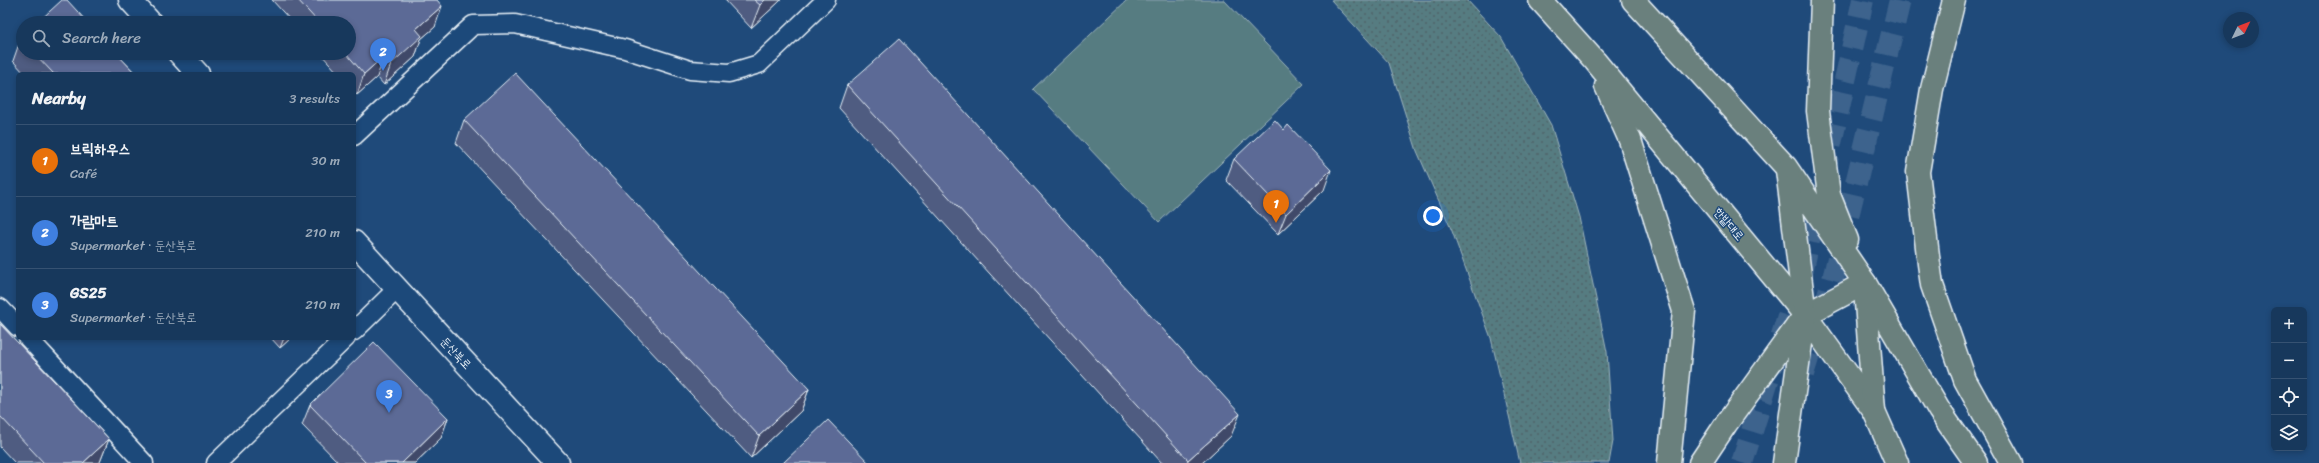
<!DOCTYPE html>
<meta charset="utf-8">
<style>
body{margin:0;font-family:Sriracha,"Poor Story",sans-serif;background:#244365;color:#f1f3f6}
.controls{position:absolute;right:12px;bottom:12px;display:grid;overflow:hidden;border-radius:6px;box-shadow:0 2px 6px #0003}
.controls button{width:36px;height:36px;display:grid;place-items:center;padding:0;border:0;border-bottom:1px solid #365272;background:#17385c;color:#f1f3f6;font:20px sans-serif}
.compass{position:absolute;left:2223px;top:12px;width:36px;height:36px;border-radius:50%;background:#17385c;box-shadow:0 2px 6px #0003;rotate:47deg}
.you{position:absolute;left:1433px;top:216px;width:14px;height:14px;margin:-10px;border:3px solid #fff;border-radius:50%;background:#1a73e8;box-shadow:0 0 0 6px #1a73e833}
.badge{display:grid;place-items:center;width:26px;height:26px;border-radius:50%;background:#ffd166;color:#fff;font-size:13px;font-weight:700}
.pin{position:absolute;translate:-50% -33px;filter:drop-shadow(0 1px 2px #0008)}
.pin::after{content:'';position:absolute;top:21px;width:14px;height:12px;background:inherit;clip-path:polygon(0 0,100% 0,50% 100%)}
.list{margin:0;padding:0;list-style:none}
h2{display:flex;justify-content:space-between;align-items:center;height:52px;margin:0;padding:0 16px;font-size:17px}
h2 small{font-size:13px;font-weight:400;color:#9eacbb}
.list li{display:grid;grid-template-columns:26px 1fr auto;gap:12px;align-items:center;box-sizing:border-box;height:72px;padding:0 16px;border-top:1px solid #365272}
.list b{display:block;font-size:15px;white-space:nowrap}
.list p{margin:0;font-size:13px;white-space:nowrap;color:#9eacbb}
.list em{font-size:13px;font-style:normal;color:#9eacbb}
.icon{flex:none;width:22px;height:22px;fill:none;stroke:currentColor;stroke-width:2;stroke-linecap:round;stroke-linejoin:round}
.map{position:relative;flex:none;width:2319px;height:463px;overflow:hidden}
.search{position:absolute;background:#17385c;box-shadow:0 2px 6px #0003;left:16px;top:16px;width:340px;height:44px;display:flex;align-items:center;gap:10px;box-sizing:border-box;padding:0 14px;border-radius:22px;color:#9eacbb;font-size:15px}
.panel{position:absolute;background:#17385c;box-shadow:0 2px 6px #0003;left:16px;top:72px;width:340px;height:268px;border-radius:6px}
.map>svg:first-child{display:block}
.green{fill:url(#green-dots);stroke:#9fb6bc}
.pitch{fill:#567b81;stroke:#9fb6bc}
.lines{fill:none;stroke-linecap:round;stroke-linejoin:round}
.primary-tunnel{stroke:#3d638d;stroke-width:22;stroke-dasharray:22 11;stroke-linecap:butt}
.service-casing{stroke:#e8f1f8;stroke-width:21}
.secondary-casing{stroke:#e8f1f8;stroke-width:25}
.primary-casing{stroke:#e8f1f8;stroke-width:25}
.service{stroke:#1f4a7a;stroke-width:18}
.secondary{stroke:#1f4a7a;stroke-width:22}
.primary{stroke:#6a807d;stroke-width:22}
.wall{fill:#4f5b81;stroke:#e8f1f8}
.shaded-wall{fill:#404a69;stroke:#e8f1f8}
.building{fill:#5c6a96;stroke:#e8f1f8}
.labels{text-anchor:middle;stroke-width:3;stroke-linejoin:round;paint-order:stroke}
.street-label{font-size:12px;fill:#e8f1f8;stroke:#1f4a7a}
</style>
<div class="map">
<svg width="2319" height="463" viewBox="0 0 2319 463">
<defs>
<pattern id="green-dots" width="8" height="8" patternUnits="userSpaceOnUse"><rect width="8" height="8" fill="#567b81"/><path d="M2 2h.1M6 6h.1" fill="none" stroke="#4f6468" stroke-width="1.8" stroke-linecap="round"/></pattern>
</defs>
<rect width="100%" height="100%" fill="#1f4a7a"/>
<filter id="ink" filterUnits="userSpaceOnUse"><feTurbulence type="fractalNoise" baseFrequency=".025" numOctaves="2"/><feDisplacementMap in="SourceGraphic" scale="8" xChannelSelector="R" yChannelSelector="G"/><feConvolveMatrix kernelMatrix="1 2 1 2 8 2 1 2 1" color-interpolation-filters="sRGB"/></filter>
<g filter="url(#ink)">
<path class="green" d="M1331,0h136l34,37 50,88 28,92 28,135 6,89 -4,22h-89l-29,-125 -39,-107 -35,-80 -28,-88z"/>
<path class="pitch" d="M1127,0h97l80,84 -145,138 -126,-133z"/>
<g class="lines">
<g class="primary-tunnel">
<path d="M1803,374l30,-95 67,-279"/>
<path d="M1742,463l61,-195 60,-268"/>
</g>
<g class="service-casing">
<g id="service">
<path d="M354,136l119,-111 42,-1 110,25 65,21 39,3 30,-9 67,-64"/>
<path d="M0,308l18,19"/>
<path d="M354,331l43,-42"/>
<path d="M28,338l116,125"/>
<path d="M216,463l130,-125"/>
</g>
</g>
<g class="secondary-casing">
<g id="secondary">
<path d="M130,0l21,23"/>
<path d="M179,53l19,21"/>
<path d="M354,242l204,221"/>
</g>
</g>
<g class="primary-casing">
<g id="primary">
<path d="M1540,0l55,61 210,254 69,96 23,52"/>
<path d="M1633,0l153,167 79,116 74,127 37,53"/>
<path d="M1822,0l-4,111 11,84 18,45"/>
<path d="M1954,0l-22,89 -14,83 11,92 3,21 33,95 46,83"/>
<path d="M1606,86l24,54 54,171 -15,152"/>
<path d="M1865,289l9,122"/>
<path d="M1700,463l26,-39 79,-109 60,-32"/>
<path d="M1784,463l21,-148 -18,-145"/>
</g>
</g>
<use href="#service" class="service"/>
<use href="#secondary" class="secondary"/>
<use href="#primary" class="primary"/>
</g>
<g class="wall">
<path d="M272,0h165l-2,27 -14,12 -6,18 -31,28 -7,-8 -20,18 -3,-4v-17h-15l-19,-21h29v-30h-56z"/>
<path d="M725,0h56l-30,28z"/>
<path d="M23,36v17h93l20,21h-111l-12,-13 8,-23z"/>
<path d="M847,85l384,351 -29,27h-40l-323,-355z"/>
<path d="M464,120l345,269 -8,22 -50,47 -295,-315z"/>
<path d="M1234,159l90,31 -46,44 -52,-54z"/>
<path d="M0,324l109,115 -9,23 -1,1h-84l-15,-16z"/>
<path d="M271,338h20l-11,10z"/>
<path d="M310,405l138,13 -7,20 -26,25h-76l-37,-38z"/>
</g>
<g class="shaded-wall">
<path d="M765,0h16l-30,28 9,-23z"/>
<path d="M442,6l-7,21 -14,12 -6,18 -31,28 7,-21 25,-35z"/>
<path d="M384,56l-7,21 -20,18 7,-21z"/>
<path d="M1331,170l-7,20 -46,44 8,-20z"/>
<path d="M284,338h7l-11,10z"/>
<path d="M809,389l-8,22 -50,47 8,-22z"/>
<path d="M1240,414l-9,22 -29,27h-15l1,-3z"/>
<path d="M448,418l-7,20 -26,25h-13z"/>
<path d="M109,439l-9,23 -1,1h-16z"/>
</g>
<g class="building">
<path d="M62,0h5l21,23h-51z"/>
<path d="M298,0h139l5,6 -26,23 6,7 -31,28 -7,-8 -20,18 -18,-21h3v-30h-30z"/>
<path d="M754,0h11l-5,5z"/>
<path d="M899,39l341,375 -52,46 -341,-375z"/>
<path d="M34,53h82l20,21h-82z"/>
<path d="M515,73l294,316 -50,47 -295,-316z"/>
<path d="M1275,120l9,10 4,-5 43,45 -45,44 -52,-55z"/>
<path d="M0,324l109,115 -26,24h-39l-44,-47z"/>
<path d="M374,342l74,76 -46,45h-36l-56,-58z"/>
<path d="M828,420l41,43h-86z"/>
</g>
</g>
<g class="labels">
<g class="street-label">
<text transform="translate(1729 224) rotate(50)" y="4">한밭대로</text>
<text transform="translate(456 353) rotate(47)" y="4">둔산북로</text>
</g>
</g>
</svg>
<div class="controls">
<button>+</button>
<button>−</button>
<button><svg class="icon" aria-label="locate" viewBox="0 0 24 24"><circle cx="12" cy="12" r="6"/><path d="M12 2v4M12 18v4M2 12h4M18 12h4"/></svg></button>
<button><svg class="icon" aria-label="layers" viewBox="0 0 24 24"><path d="M12 4l9 5-9 5-9-5zM3 14l9 5 9-5"/></svg></button>
</div>
<svg class="compass" viewBox="-18 -18 36 36"><path d="M0-13l5 13h-10z" fill="#e53935"/><path d="M0 13l5-13h-10z" fill="#9eacbb"/></svg>
<div class="you"></div>
<div class="pin badge" style="left:1276px;top:223px;background:#e8710a">1</div>
<div class="pin badge" style="left:383px;top:71px;background:#3f7fe0">2</div>
<div class="pin badge" style="left:389px;top:413px;background:#3f7fe0">3</div>
<div class="search"><svg class="icon" aria-label="search" viewBox="0 0 24 24"><circle cx="10" cy="10" r="6"/><path d="M15 15l6 6"/></svg>Search here</div>
<section class="panel">
<h2>Nearby<small>3 results</small></h2>
<ul class="list">
<li><span class="badge" style="background:#e8710a">1</span><div><b>브릭하우스</b><p>Café</p></div><em>30 m</em></li>
<li><span class="badge" style="background:#3f7fe0">2</span><div><b>가람마트</b><p>Supermarket · 둔산북로</p></div><em>210 m</em></li>
<li><span class="badge" style="background:#3f7fe0">3</span><div><b>GS25</b><p>Supermarket · 둔산북로</p></div><em>210 m</em></li>
</ul>
</section>
</div>
